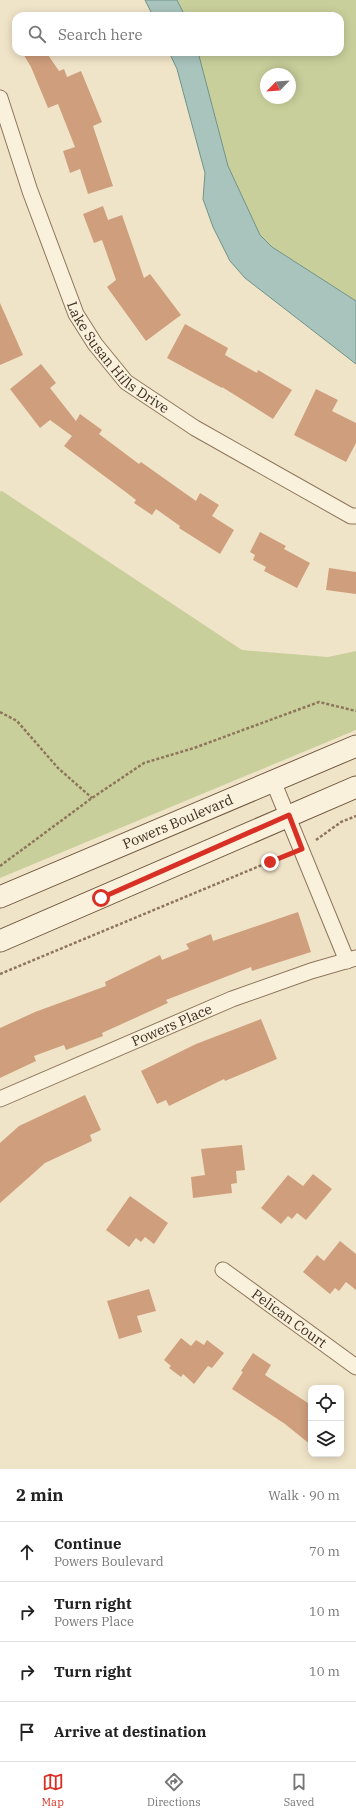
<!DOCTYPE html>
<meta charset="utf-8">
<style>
body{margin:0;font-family:"IBM Plex Serif",serif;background:#f6f6f6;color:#222}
.controls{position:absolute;right:12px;bottom:12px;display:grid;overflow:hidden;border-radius:8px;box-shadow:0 2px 10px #0003}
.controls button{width:36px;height:36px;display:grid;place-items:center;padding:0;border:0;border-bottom:1px solid #e0e0e0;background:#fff;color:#222;font:20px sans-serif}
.compass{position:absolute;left:260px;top:68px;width:36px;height:36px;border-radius:50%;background:#fff;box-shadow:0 2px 10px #0003;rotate:245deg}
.stop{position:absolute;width:12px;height:12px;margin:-9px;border:3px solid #d93025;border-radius:50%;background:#fff}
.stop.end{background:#d93025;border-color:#fff;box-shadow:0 1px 4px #0008}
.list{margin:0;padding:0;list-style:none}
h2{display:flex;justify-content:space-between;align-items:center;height:52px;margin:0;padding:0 16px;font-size:17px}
h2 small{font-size:13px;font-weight:400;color:#767676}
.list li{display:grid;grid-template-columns:26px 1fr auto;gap:12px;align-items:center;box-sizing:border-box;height:60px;padding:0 16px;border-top:1px solid #e0e0e0}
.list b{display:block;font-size:15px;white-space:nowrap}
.list p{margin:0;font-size:13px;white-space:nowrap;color:#767676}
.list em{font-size:13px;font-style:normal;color:#767676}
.icon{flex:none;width:22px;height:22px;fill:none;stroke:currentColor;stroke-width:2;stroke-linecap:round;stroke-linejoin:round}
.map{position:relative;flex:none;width:356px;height:1469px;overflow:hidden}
.search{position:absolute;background:#fff;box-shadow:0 2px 10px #0003;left:12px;right:12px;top:12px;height:44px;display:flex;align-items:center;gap:10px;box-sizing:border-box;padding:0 14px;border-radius:12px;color:#767676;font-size:15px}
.sheet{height:292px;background:#fff}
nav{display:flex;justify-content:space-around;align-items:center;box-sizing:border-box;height:56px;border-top:1px solid #e0e0e0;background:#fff;font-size:11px;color:#767676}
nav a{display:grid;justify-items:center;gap:2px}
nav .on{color:#d93025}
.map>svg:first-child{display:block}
.green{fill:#c9cf9b;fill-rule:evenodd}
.water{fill:#a9c4bc;stroke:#6f938a}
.building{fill:#cf9f7d}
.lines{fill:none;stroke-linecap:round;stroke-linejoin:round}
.minor-casing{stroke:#8d765c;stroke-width:17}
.secondary-casing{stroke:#6f573f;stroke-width:23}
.path{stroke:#8d765c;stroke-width:2.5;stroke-dasharray:3 2;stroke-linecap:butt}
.minor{stroke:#faf1dc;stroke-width:15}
.secondary{stroke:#faf1dc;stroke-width:21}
.route{stroke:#d93025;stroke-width:5}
.labels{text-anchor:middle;stroke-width:3;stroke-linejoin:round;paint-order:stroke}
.street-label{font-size:14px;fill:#3d2e20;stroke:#f7eed8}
</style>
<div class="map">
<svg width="356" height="1469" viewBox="0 0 356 1469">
<rect width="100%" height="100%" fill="#f0e4c8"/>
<g class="green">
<path d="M177,0h179v301l-84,-54 -12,-12 -32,-69 -30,-114h142v-36h-155zM266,74h24v24h-24z"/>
<path d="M2,491l240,159 86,7 28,-6v79l-356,148v-386z"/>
</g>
<g class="water">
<path d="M145,0h32l8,16h-32z"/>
<path d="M169,52h29l30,114 32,69 12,12 84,54v63l-111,-86 -15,-17 -17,-34 -10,-28 2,-26 -28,-104z"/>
</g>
<g class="building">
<path d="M22,52h24l13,19 5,-2 3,8 14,-6 21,51 -9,4 20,60 -25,8 -8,-25 -10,4 -7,-22 12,-4 -17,-43 -10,4 -17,-41z"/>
<path d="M103,206l5,14 14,-5 22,63 6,-4 31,41 -35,26 -39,-54 9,-7 -14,-40 -8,3 -11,-29z"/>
<path d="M0,303l23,52 -23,10z"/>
<path d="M185,324l43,24 -3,7 32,18 1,-3 34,20 -19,29 -51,-32v1l-55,-30z"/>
<path d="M41,364l15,19 -6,5 26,33 4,-7 22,16 -3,4 40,30 2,-2 55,39 4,-8 19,12 -7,11 22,14 -14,24 -41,-26 1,-2 -24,-17 -4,6 -18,-12 2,-3 -9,-7 -63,-47 8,-10 -22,-16 -10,8 -30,-39z"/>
<path d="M316,389l22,11 -6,11 24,12v20l-10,19 -52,-27z"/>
<path d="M260,532l26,14 -2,3 26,14 -13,25 -33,-17 2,-4 -13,-7 2,-5 -5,-3z"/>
<path d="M329,568l27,4v22l-30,-4z"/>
<path d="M298,912l13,40 -59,19 -1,-4 -85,33 2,3 -66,30 1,3 -37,14 -2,-5 -30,11 2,5 -36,17v-50l35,-16 71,-26 -1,-4 55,-27 2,5 27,-11 -3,-5 25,-10 2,7z"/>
<path d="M261,1019l16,40 -52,22 -1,-2 -55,27 -3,-6 -9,4 -16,-33 55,-27z"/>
<path d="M85,1095l16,35 -11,5 2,6 -47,22 -45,40v-60l19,-17z"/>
<path d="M242,1145l3,25 -9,1 1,12 -6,1 1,9 -39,5 -2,-21 14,-2 -4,-26z"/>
<path d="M313,1174l19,15 -26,31 -9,-7 -5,6 -4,-3 -7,8 -20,-16 27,-33 15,11z"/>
<path d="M130,1196l38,27 -14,21 -9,-7 -4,5 -5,-4 -7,9 -23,-17z"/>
<path d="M340,1241l16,13v36l-10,-8 -7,9 -4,-3 -5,6 -27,-22 14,-17 7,6z"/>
<path d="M149,1289l7,22 -19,5 5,16 -23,7 -12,-38z"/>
<path d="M181,1338l10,8 5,-6 8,5 3,-5 17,13 -12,15 -4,-2 -14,18 -11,-10 -2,3 -12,-9 2,-2 -7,-6z"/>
<path d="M253,1353l18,12 -6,10 46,30v40l-26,-21 -53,-35 11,-17 -2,-1z"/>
</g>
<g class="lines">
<g class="minor-casing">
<g id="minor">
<path id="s1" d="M0,98l30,93 46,123 19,30 31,38 69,46 156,88h5"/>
<path d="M273,781l74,180"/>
<path id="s2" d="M0,1099l232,-100 79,-28 45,-13"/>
<path id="s3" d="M223,1270l133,97"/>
</g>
</g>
<g class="secondary-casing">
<g id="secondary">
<path id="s4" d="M0,897l356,-151"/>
<path d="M0,941l356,-154"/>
</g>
</g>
<g class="path">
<path d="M0,712l17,9 41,47 34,30"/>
<path d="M316,840l25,-18 15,-6"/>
<path d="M0,866l92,-68 52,-35 50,-15 125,-46 37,9"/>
<path d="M0,974l286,-119"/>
</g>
<use href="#minor" class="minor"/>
<use href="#secondary" class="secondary"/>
</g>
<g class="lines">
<path class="route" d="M101,898l188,-83 13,34 -32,13"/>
</g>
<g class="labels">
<g class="street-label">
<text dy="5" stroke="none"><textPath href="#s1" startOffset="290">Lake Susan Hills Drive</textPath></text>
<text dy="5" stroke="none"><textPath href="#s4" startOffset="193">Powers Boulevard</textPath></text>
<text dy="5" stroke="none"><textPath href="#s2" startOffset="187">Powers Place</textPath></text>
<text dy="5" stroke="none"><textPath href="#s3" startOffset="82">Pelican Court</textPath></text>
</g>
</g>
</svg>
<div class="controls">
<button><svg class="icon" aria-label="locate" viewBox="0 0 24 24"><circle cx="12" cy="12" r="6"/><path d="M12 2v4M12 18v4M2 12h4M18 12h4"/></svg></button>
<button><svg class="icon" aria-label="layers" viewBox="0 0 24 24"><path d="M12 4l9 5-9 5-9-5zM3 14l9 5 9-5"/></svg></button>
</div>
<svg class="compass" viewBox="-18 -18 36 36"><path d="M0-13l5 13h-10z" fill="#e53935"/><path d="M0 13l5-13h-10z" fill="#767676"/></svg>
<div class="stop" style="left:101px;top:898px"></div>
<div class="stop end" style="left:270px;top:862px"></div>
<div class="search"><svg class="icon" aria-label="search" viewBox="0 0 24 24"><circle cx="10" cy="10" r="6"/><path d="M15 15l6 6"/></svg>Search here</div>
</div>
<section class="sheet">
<h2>2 min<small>Walk · 90 m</small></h2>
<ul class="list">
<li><svg class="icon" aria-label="ahead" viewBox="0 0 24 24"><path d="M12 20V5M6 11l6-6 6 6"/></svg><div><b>Continue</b><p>Powers Boulevard</p></div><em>70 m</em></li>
<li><svg class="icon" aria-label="right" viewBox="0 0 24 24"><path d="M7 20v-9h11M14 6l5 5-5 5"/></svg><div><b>Turn right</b><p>Powers Place</p></div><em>10 m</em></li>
<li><svg class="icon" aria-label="right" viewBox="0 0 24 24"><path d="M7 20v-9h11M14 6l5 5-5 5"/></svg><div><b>Turn right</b></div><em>10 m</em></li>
<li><svg class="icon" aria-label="arrive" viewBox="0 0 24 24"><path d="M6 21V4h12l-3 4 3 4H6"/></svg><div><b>Arrive at destination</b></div></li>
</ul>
</section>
<nav>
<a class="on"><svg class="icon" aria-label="map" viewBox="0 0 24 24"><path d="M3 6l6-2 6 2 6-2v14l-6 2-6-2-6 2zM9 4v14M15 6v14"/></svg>Map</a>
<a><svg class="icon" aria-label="directions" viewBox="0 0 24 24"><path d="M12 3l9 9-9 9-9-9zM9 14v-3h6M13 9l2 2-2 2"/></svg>Directions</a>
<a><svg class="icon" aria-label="saved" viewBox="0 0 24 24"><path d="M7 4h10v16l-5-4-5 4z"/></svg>Saved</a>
</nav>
